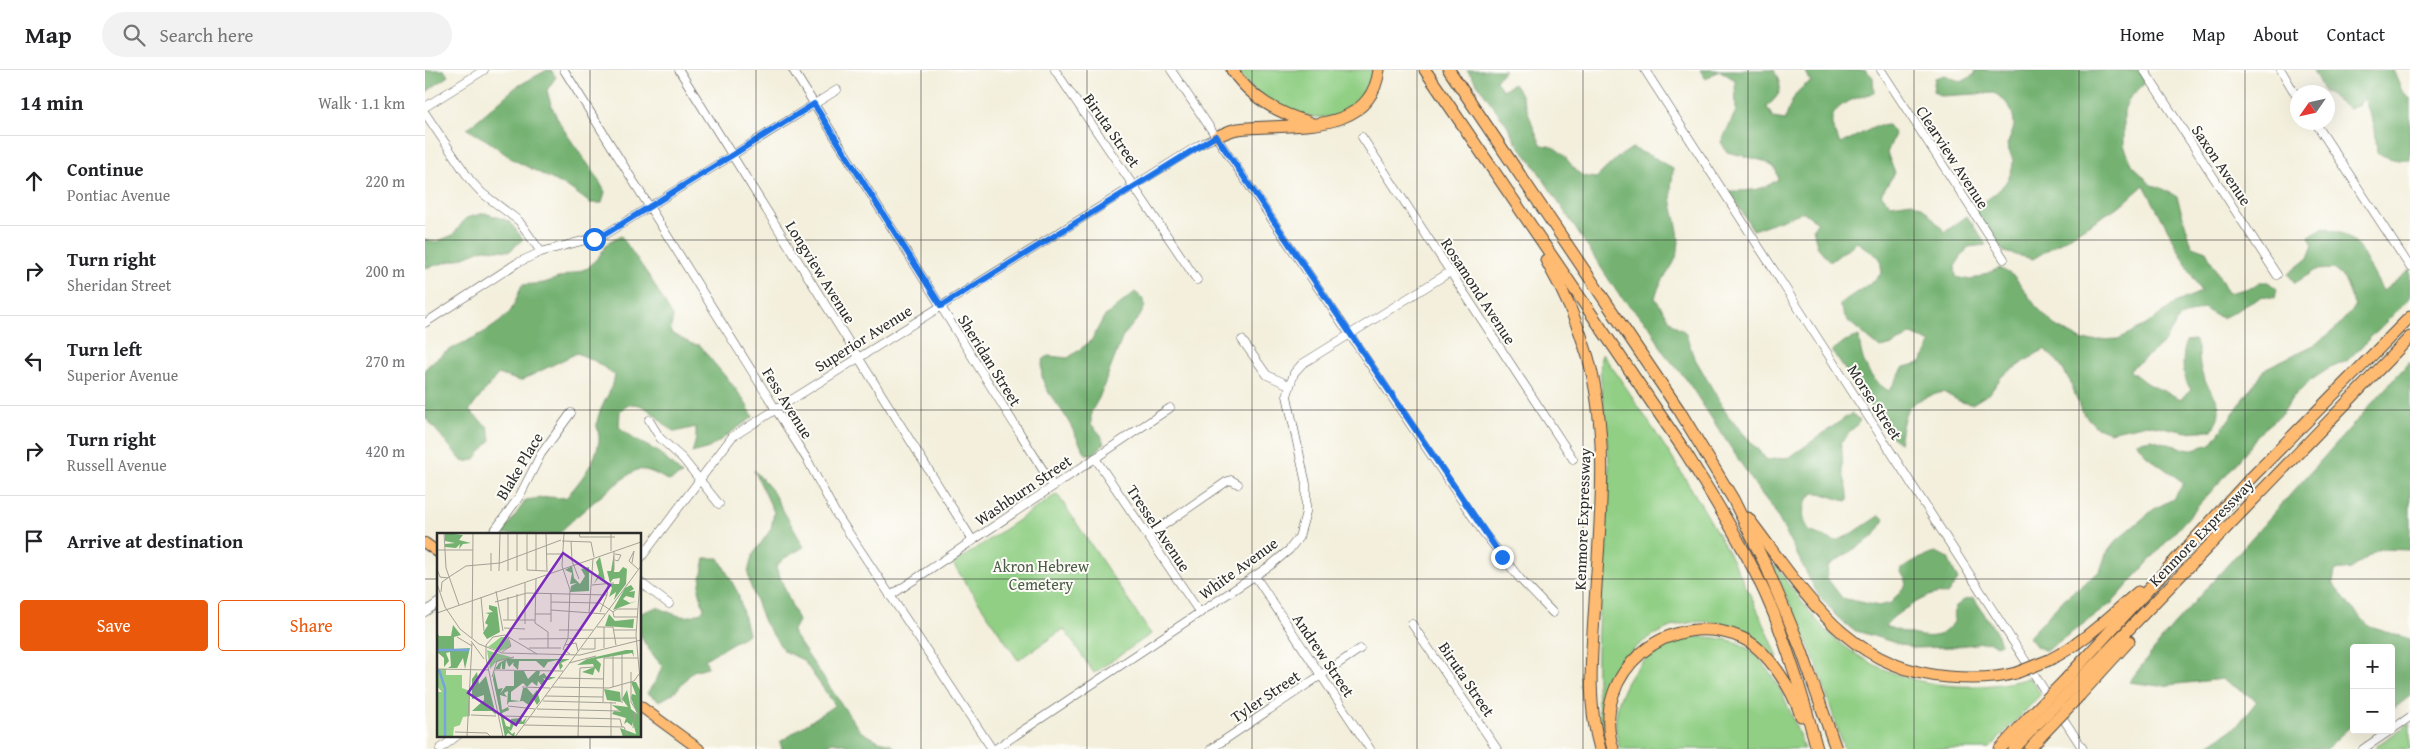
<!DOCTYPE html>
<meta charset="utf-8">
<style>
body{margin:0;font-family:"Gentium Book Plus",serif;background:#f2f2f2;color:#202124}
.controls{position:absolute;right:15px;bottom:15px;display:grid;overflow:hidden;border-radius:5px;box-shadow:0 5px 20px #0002}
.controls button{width:45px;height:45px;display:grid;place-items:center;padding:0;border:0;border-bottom:1px solid #e0e0e0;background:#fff;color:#202124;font:25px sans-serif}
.compass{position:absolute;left:1865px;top:15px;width:45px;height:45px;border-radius:50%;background:#fff;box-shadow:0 5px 20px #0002;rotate:236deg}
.stop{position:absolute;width:15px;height:15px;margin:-11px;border:4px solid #1a73e8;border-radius:50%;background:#fff}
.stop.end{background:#1a73e8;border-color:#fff;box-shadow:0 1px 5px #0008}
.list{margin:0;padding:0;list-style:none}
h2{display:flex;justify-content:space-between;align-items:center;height:65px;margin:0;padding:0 20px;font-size:21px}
h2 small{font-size:16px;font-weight:400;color:#757577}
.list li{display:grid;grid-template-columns:32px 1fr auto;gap:15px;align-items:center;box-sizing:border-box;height:90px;padding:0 20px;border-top:1px solid #e0e0e0}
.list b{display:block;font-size:19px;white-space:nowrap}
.list p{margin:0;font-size:16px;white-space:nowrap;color:#757577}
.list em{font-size:16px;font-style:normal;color:#757577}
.actions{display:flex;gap:10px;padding:15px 20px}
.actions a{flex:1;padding:11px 0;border:1px solid #ea580c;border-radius:5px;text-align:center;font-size:18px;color:#ea580c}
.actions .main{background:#ea580c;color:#fff}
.icon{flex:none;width:28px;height:28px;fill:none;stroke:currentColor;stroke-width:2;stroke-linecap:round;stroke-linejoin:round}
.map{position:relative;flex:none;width:1985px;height:679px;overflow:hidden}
header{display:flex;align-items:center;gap:30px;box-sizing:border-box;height:70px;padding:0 25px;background:#fff;border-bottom:1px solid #e0e0e0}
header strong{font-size:24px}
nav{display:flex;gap:28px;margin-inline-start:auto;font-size:18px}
.search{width:350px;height:45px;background:#f2f2f2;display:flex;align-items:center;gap:12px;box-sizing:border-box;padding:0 18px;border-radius:28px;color:#757577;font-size:19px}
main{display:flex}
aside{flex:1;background:#fff}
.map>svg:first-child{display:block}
.green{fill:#91cf85;stroke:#5e7d58}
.forest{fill:#74b272;stroke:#506e4e}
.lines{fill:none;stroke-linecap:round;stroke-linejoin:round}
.minor-casing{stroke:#494846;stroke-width:9}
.major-casing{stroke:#494846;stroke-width:12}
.highway-casing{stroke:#494846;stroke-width:13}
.minor{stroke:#fff;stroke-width:8}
.major{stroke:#ffbb71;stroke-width:10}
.highway{stroke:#ffbb71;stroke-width:11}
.highway-bridge-casing{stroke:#494846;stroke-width:13;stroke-linecap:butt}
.highway-bridge{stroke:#ffbb71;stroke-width:11}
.route{stroke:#1a73e8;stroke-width:6}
.grid{fill:none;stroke:#2b2b2b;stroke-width:1;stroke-opacity:0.55}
.labels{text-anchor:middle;stroke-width:4;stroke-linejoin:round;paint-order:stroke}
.street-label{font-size:16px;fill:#2b2b2b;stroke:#fdfcf7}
.park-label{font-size:16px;fill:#4a5c46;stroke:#fdfcf7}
.inset-river{fill:none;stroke:#76a4df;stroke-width:2.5}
.inset-road{fill:none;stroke:#a3a195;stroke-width:1}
.view{fill:#7b2cbf;fill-opacity:0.15;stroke:#7b2cbf;stroke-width:2.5}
.inset-edge{fill:none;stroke:#2b2b2b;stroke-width:2.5}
</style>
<header>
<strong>Map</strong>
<div class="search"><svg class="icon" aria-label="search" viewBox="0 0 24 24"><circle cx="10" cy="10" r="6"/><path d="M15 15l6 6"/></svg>Search here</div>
<nav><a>Home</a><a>Map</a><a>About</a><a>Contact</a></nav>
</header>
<main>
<aside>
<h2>14 min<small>Walk · 1.1 km</small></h2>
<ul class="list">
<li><svg class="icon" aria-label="ahead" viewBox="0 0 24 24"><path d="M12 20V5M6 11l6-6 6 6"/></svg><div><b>Continue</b><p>Pontiac Avenue</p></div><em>220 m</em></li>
<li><svg class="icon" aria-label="right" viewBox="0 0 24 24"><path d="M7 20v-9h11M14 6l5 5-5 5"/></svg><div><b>Turn right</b><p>Sheridan Street</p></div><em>200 m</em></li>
<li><svg class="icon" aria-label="left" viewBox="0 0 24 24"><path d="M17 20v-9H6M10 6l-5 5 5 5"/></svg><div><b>Turn left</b><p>Superior Avenue</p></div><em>270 m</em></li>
<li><svg class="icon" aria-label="right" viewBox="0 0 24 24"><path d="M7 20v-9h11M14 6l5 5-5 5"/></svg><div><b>Turn right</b><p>Russell Avenue</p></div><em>420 m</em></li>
<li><svg class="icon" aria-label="arrive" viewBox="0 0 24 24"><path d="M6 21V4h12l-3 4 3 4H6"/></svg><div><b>Arrive at destination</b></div></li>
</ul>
<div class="actions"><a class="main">Save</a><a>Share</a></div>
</aside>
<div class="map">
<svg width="1985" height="679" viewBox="0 0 1985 679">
<rect width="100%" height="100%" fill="#fdfcf7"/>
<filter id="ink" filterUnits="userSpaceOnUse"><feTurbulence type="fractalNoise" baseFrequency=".02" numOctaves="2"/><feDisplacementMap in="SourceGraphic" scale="10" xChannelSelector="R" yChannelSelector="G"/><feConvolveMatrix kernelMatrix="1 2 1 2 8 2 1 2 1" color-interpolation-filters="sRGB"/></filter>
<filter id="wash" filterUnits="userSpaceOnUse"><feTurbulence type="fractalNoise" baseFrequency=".0096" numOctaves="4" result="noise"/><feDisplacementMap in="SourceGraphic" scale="20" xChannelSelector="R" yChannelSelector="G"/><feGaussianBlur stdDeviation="1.12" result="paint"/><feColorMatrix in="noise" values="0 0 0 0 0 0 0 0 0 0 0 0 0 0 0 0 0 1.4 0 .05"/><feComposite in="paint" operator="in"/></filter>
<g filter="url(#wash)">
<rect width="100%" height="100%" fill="#f3efdc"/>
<g class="green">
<path d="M812,0h137c-2,6 -2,14 -5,19 -24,48 -85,26 -117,-1 -6,-5 -10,-12 -15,-18z"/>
<path d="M1177,284c19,24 35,51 52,76 48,73 91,146 124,227l-3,1c-7,-8 -15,-17 -25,-23 -46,-29 -109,-8 -135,38 -10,18 -10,42 -13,63 -15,-88 7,-183 7,-273 0,-18 -13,-100 -7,-109z"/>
<path d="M632,424l94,140 -57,39 -30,-44 -46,31 -65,-96z"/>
<path d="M1351,496c17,24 33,48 54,68 54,50 130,63 200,44l11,16 -52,55h-145l-27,-84 -44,-98z"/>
<path d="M1280,567c12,1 26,2 37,8 32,17 51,72 62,104h-184c-16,-46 15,-97 61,-111 7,-2 17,-1 24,-1z"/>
<path d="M1985,653v26h-32l-2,-3z"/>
</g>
<g class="forest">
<path d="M0,0h19l4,6 -23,17z"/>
<path d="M122,0h4l5,7 -9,13c8,39 40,66 58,102l-3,11h-12l-19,-14 -59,-30 -24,-18 -21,-12 49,-42z"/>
<path d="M1042,0h38l-9,10 6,10 12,-6c14,17 16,42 28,61 22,2 23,16 38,29 4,3 11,3 16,4l21,-20 15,-10 23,10 18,11c0,8 -2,15 -2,23 0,20 11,38 7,58 -3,19 -19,29 -23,48l17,25 13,9 8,23 35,61 39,44 23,-3 62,-44 8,8 -20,22c4,10 1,19 3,29 2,11 6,18 5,29 -13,-1 -22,-9 -35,-8 -12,14 -12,23 -4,38l26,10 15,-6 30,-20 5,5 -11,16 -46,30 -1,12 15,20 37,8 12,-3 16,-20 -7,-13 14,-9 22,-9 12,6 10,22 -11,14c-4,0 -9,-1 -12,0 -13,3 -44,22 -50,32 15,5 39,14 54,9 6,-2 11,-9 15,-13l1,-15 9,-7 10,-2 24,37 3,9 -5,2 -6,-4 -38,5 -39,1 -60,-18 -16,-13 -20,-24 -43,-83 -17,-22 -71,-109 -22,-26 -14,-26 -31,-32 -85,-130 -18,-23 -9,-17z"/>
<path d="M1275,0h74c9,20 9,21 -7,37l6,11 12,2c6,-17 9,-30 26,-38l-6,-12h61l7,7 1,16c-15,4 -45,11 -42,32 1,6 6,14 8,19l37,-18 11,-1 7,9 -8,19 8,20 -14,21 10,11 21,-3 10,5 23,25 22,-16 19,29 -18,2 -13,19 1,11 15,3 29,-12 15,9 20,28 19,20 29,16 35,-2 28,-14 31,-23 24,-10 -57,-107 -20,18 -91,56 -29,-7 -31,-44c17,-9 41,-25 40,-48 -1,-4 -5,-10 -6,-15 2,-5 6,-13 7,-19 1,-14 -8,-27 -20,-33l-54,3 -7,-5 2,-13 10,-3 16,7 13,-7 1,-5h164l6,13 -16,16 -5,11v36l8,18 19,21 9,2 17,10 15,49 14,5 22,42 26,-6 5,-5h9l9,7 -2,9 -12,-2 -40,22 -9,-3 -10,-7 -24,9 -18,28 -33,25 17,13 35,16 10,-9c-10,-16 -9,-30 -5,-49l8,-1c7,10 4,19 7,30 5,23 30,31 11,60l-25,2 -40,-8 -38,8 -14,-6 -14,-15 -11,-30 -12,-19 -14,-13 -42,27 -12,17 -18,11 -11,-2 -18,-10c-38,11 -37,13 -44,51l-10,-9 -57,-83 13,-10 14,-5c2,24 8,42 30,55l15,-24 17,-4 10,-20 -19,-9 -19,11 -13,3 -33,-28 -8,-15c14,-12 30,-19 43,-32l-2,-15 -23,-16 -27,20 -13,-16 -4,-18 5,-6 -15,-10 -50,18 -24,-39c18,0 34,0 49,-12l-2,-10 -12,-8 -37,-9 -6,-10 15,-31 -1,-31 -16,-10 -13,9z"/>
<path d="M1888,0h80l9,21 8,7v62c-13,1 -22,-1 -33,-8l-2,-24 -11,-30 -5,7 -10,4c-9,-5 -18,-15 -25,-17z"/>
<path d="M60,143l24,8 14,18 -13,12 -26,-2 -25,10 -34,9v-29l11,3 17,-7 13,-17z"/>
<path d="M1899,157l22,8 13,12 24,44 27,-21v28l-63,63 -19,8 -18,12 -18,17 -9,15 -20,16 -24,31 -127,143 -66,48 -10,-5 -7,-9 36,-39 35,-27 6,-17 10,-13 38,-32 19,-10 11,-16 -37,-27 -11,-14 15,-3 38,11 22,-6 55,-76 50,-24 19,-15 20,-22 -11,-29 -11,-9 -17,1 -21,13 -7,-9 20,-16 5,-13 -4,-9z"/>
<path d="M196,166l30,43 22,38 -3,15 22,12 8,1c18,26 39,42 53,72l-44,31 -17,5 4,-14v-12l-21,5c-17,-9 -34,-42 -55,-21l-1,16 15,12 23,12 25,23 -13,7c-9,-5 -21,-13 -32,-11 -8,2 -74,56 -78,64h-57l24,-34 22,-3 18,1c13,-16 30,-35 33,-57 1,-6 -3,-13 -2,-19 3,-17 15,-29 18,-47l-22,-15 -16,-7 -57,28 -22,-7 -29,37 19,16 3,13 -17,20 -11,2 -38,-45v-48c23,-26 61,-30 84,-56 6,-7 9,-20 13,-28l22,-2 44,-15 12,-13 7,-11z"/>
<path d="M710,222l7,6 3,8 -5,10 -17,20 -24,62 -8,14v12l10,11 3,9 -10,10h-8c-7,-11 -12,-23 -19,-35 -11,-20 -31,-33 -24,-59l5,-4 20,2 23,-17 13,-24z"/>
<path d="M1985,291v189l-31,-1 -28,20 -16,2 -2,12 16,22 21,22 40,12v57l-19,15v-63h-37v75l-28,26h-124l35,-23 20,-25 -34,-22 -63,7 -31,-4 41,-53z"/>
<path d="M329,400l17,19 33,58 -21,12 -7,8 22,54 -6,11 68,99 19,10 12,3 4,5h-48v-4l-15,-3 -9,7h-41l-2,-7 55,-37 -32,-45 -19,-9 -20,-29 -14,-38 -2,-11 4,-17 19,-27 3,-17z"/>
<path d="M280,488h14l19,35 10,41 -43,25 3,8 -15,4 -19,22 -14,8 -13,-8 10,-14 5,-13c-13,-17 -29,-31 -21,-53l16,-6c19,8 29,15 47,3l-5,-21z"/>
</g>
</g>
<g filter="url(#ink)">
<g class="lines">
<g class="minor-casing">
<g id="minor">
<path d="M139,0l244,391 27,51 157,237"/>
<path d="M254,0l294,471"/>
<path d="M368,0l260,416"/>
<path d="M630,0l142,210"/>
<path d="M746,0l312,462 38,48 32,33"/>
<path d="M1220,0l405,629"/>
<path d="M1456,0l123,189"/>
<path d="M1719,0l133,205"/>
<path d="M1856,0l16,27"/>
<path d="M0,37l59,-37"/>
<path d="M0,43l45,67 12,13 37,28 22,31"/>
<path d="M1890,52l95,145"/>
<path d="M937,67l211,322"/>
<path d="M0,253l92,-60 24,-11 63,-17 233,-145"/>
<path d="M817,270l25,35 22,10"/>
<path d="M224,350l11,18 23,21 36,45"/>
<path d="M670,388l105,155"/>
<path d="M67,464l27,-37 22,-43 30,-41"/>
<path d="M723,466l78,-54 5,-2 7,4"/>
<path d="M215,489l92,-122 467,-292 17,-8"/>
<path d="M830,506l115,173"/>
<path d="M215,512l29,22"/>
<path d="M465,526l280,-188"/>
<path d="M0,542l14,-10"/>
<path d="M987,554l85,125"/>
<path d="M1634,642l24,37"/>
<path d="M1966,660l19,-13"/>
<path d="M15,679l18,-14"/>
<path d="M570,679l276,-184 18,-15 10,-13 7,-25v-28l-19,-88 7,-23 8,-9 148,-92"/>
<path d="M786,679l149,-100"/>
<path d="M1938,679l28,-19"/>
</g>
</g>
<g class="major-casing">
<g id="major">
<path d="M0,473l14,10"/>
<path d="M215,636l59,43"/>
</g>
</g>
<g class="highway-casing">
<g id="highway">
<path d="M807,0c19,28 45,43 77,52"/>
<path d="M1000,0l257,377c33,53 68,108 92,167 17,44 31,89 43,135"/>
<path d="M1024,0l230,340 54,89 34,69 34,81 35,100"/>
<path d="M791,67c7,-3 14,-7 22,-8 49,-7 132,10 141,-59"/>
<path d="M1121,190c17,30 32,63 42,97 22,80 12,164 7,245 -3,49 -9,99 5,147"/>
<path d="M1323,448c56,73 98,151 200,159 23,2 46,2 68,-4"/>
<path d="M1624,590c33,-16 61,-44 89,-68"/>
<path d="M1642,608l182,-198 161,-163"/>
<path d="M1649,616l336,-349"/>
<path d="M1655,625l49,-54"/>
<path d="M1188,679c-24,-77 58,-143 129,-111 25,11 51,52 59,78"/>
<path d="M1575,679l28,-31"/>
<path d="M1589,679l22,-24"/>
<path d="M1605,679l12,-14"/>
</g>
</g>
<use href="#minor" class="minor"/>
<use href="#major" class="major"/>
<use href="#highway" class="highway"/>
<g class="highway-bridge-casing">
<g id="highway-bridge">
<path d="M1591,603l33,-13"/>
<path d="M1603,648l39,-40"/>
<path d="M1611,655l38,-39"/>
<path d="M1617,665l38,-40"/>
</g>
</g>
<use href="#highway-bridge" class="highway-bridge"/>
</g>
</g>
<g class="lines" filter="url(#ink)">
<path class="route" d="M169,169l10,-4 210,-131 127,202 275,-170 286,421"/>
</g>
<path class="grid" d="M165,0v464M331,0v679M496,0v679M662,0v679M827,0v679M992,0v679M1158,0v679M1323,0v679M1489,0v679M1654,0v679M1820,0v679M0,170h1985M0,340h1985M0,509h14M215,509h1770M165,665v14"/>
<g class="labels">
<g class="street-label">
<text transform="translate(687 60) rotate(55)" y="6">Biruta Street</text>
<text transform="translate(1528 87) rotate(57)" y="6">Clearview Avenue</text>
<text transform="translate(1797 95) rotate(56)" y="6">Saxon Avenue</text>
<text transform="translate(396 202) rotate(58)" y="6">Longview Avenue</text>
<text transform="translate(1054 221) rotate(57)" y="6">Rosamond Avenue</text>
<text transform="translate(438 268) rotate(-32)" y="6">Superior Avenue</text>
<text transform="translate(565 290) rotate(58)" y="6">Sheridan Street</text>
<text transform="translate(1450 332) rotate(57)" y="6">Morse Street</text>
<text transform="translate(363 333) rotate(58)" y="6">Fess Avenue</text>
<text transform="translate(94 396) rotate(-59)" y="6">Blake Place</text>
<text transform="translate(598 420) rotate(-34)" y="6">Washburn Street</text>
<text transform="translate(1157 449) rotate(-88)" y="6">Kenmore Expressway</text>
<text transform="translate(734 458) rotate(56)" y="6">Tressel Avenue</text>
<text transform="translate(1776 462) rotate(-46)" y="6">Kenmore Expressway</text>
<text transform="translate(813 498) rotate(-36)" y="6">White Avenue</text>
<text transform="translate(899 585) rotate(56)" y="6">Andrew Street</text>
<text transform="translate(1042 609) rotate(56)" y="6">Biruta Street</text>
<text transform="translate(840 626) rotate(-34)" y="6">Tyler Street</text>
</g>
<g class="park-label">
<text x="616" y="502">Akron Hebrew<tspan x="616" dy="18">Cemetery</tspan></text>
</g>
</g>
<g transform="translate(12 463)">
<rect width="204" height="204" fill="#f3efdc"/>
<path d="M64,104h6l4,10 -11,4 -12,-4zM50,117l9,3 15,4 -16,6 -5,6zM0,136h9v6h16v13l8,3v25l-7,1 -3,8 -6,2 -1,10h-16v-45h5l-5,-6z" fill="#91cf85"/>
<path d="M8,0l18,2 -4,5 12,3 -8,1 -4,5 1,-5 -4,4 -11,-1v-3l10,-1 -10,-2zM177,20v19h5l4,-5 4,2 -1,15 -12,16 2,-8 -7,5 3,-9 -3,-4h10l1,-6 -7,1 -3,4 -3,-12h4zM163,24l5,23 -6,-3 -5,7 5,-11 -3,-11zM135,33l2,12 6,6 5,-8 -4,-7 8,-2v24l-19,1 1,-6 6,-3 -7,1 2,-11 -7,-3zM194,52l3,4 -5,3 6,-1 -1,7 -8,-2 -3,3 7,4 7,-2 -24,9 12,-22zM52,72l8,2 3,25 -13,7 -4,-6 5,-8 -3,-2 4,-9 -4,-1 8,-1 -4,-3zM172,81l6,7 19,-2 -1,9 -28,-2zM16,92l8,10 -7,2v12l16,-1 -5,21 -2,-11 -6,10h-9l3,-2 -1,-14 -4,1 3,8 -5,6v-9l-7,-6v-20l2,4h12zM189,117h7l1,7 -2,-4 -36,6 5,5 -2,9 -4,-5 -2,7 -11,-3 12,-5 -1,-3 -16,1 10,-6zM71,125l7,1h55l-9,4 2,3 -3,4 -2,-10 -10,2 -4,6 -8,-7h-17l-1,9 -5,-5 1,-3 -5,5 -3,-7 -1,9h-3v-7l-2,7h-5l4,-6zM57,138l4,18 5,-1 -3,6 6,-8h8v-15h10l4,8 8,-8h4l-1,5 5,-3 3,4h9l-7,3 -6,-2 3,4 -3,5 -5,-6 -1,5 -5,-4 -5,5 -4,-4 -12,9v8l9,1 3,-13h4l6,7 4,-5 3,11 -3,4 -3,-5 -4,6 -7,-5 -14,1 -2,3 1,-14 -4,2 3,4 -7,-2 2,15 6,-3 1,3 -7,3 4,13 4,1 1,-8 10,-1 1,4 5,-5 -3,7h-10l-3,7 -3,-2 4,5 3,-2 -1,5 -6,-4 -3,4 -12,-58zM40,139l2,12 7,-8 10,39 -4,-4h-20l12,-11v-5l-12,4v-20zM194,149h5l4,8 1,47h-18l-3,-9 16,6 -3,-12 -1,4 -5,-4 -3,2 2,-6 -14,-4 2,-3 7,1 -9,-7 16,2 -6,-8 5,-9 4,19 6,5 -6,-16 1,-4 4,1zM167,156l16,3 1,10 -14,-2z" fill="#74b272"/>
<path class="inset-river" d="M0,117h32M2,137l6,18v49"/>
<path class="inset-road" d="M7,0l2,35 13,37M90,0v37l19,1M109,0l1,39M127,0l-2,33 8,24 -2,48M142,0l1,4h35M174,0v18M125,8l29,1M134,8l1,20 7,18M154,9l3,15M1,17h35M177,18v19M109,21h16M178,27l3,1 3,-6 -6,-1M195,30l2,-12 -5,10 9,8M204,35l-5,67 5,55M0,36l3,8 8,1M54,38v-18M62,38l1,-38M71,38v-38M80,38v-38M99,38v-38M12,44l17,-11 34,-3 61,-23M99,46l-1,44 13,9v16M0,51l8,23 15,22 19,15 23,9 78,2 61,-15M155,52l22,-2M59,58l7,40M4,59l1,-10 7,-5M44,64l3,34M71,64v23M58,69l32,-9 80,2M114,69l49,1 13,9 1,5h23M114,77l54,4M163,79l7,-17 1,-12M176,79l4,-3h21M0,80l204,-71M152,80l4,-54M98,81h16M66,87h32M80,87v-26M114,89v-29M88,91v-41M160,94h16l3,18M67,95l21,1M122,97h34M176,97h23M20,104l15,9M35,105l1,-105M131,105l-5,11 7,5M82,106l117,-1M34,108l13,18M128,112l11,-2 2,8M92,115h32M167,115v-21M144,116h14v-11M65,119l9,-6 -3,-9M132,130l27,-7M0,136l52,1M57,137l69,1M194,139v30l10,16M55,144l5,-16 17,-4M121,145l46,1M85,154l28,1M115,154l57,1 25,-7 5,-7M176,154v-33M108,163l58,1M106,168l73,2M166,169l1,-44h34M174,169v35M185,170v-49M71,173l27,3M100,176l83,2M34,182l25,1M65,183l118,3 2,8M87,192l100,2 4,10M196,195l2,-16M18,199l32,1 4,4M30,204l5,-94M66,204l-17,-79v-13l7,-8 12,-2 32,19M78,204l126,-171M141,204l2,-69 14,-1"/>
<path class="view" d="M126,20l47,32 -94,140 -48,-32z"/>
<rect width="204" height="204" class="inset-edge"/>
</g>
</svg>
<div class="controls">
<button>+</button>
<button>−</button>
</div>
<svg class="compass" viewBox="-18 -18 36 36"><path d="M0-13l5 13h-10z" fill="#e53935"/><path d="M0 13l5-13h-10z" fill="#757577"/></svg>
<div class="stop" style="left:169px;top:169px"></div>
<div class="stop end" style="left:1077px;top:487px"></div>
</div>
</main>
